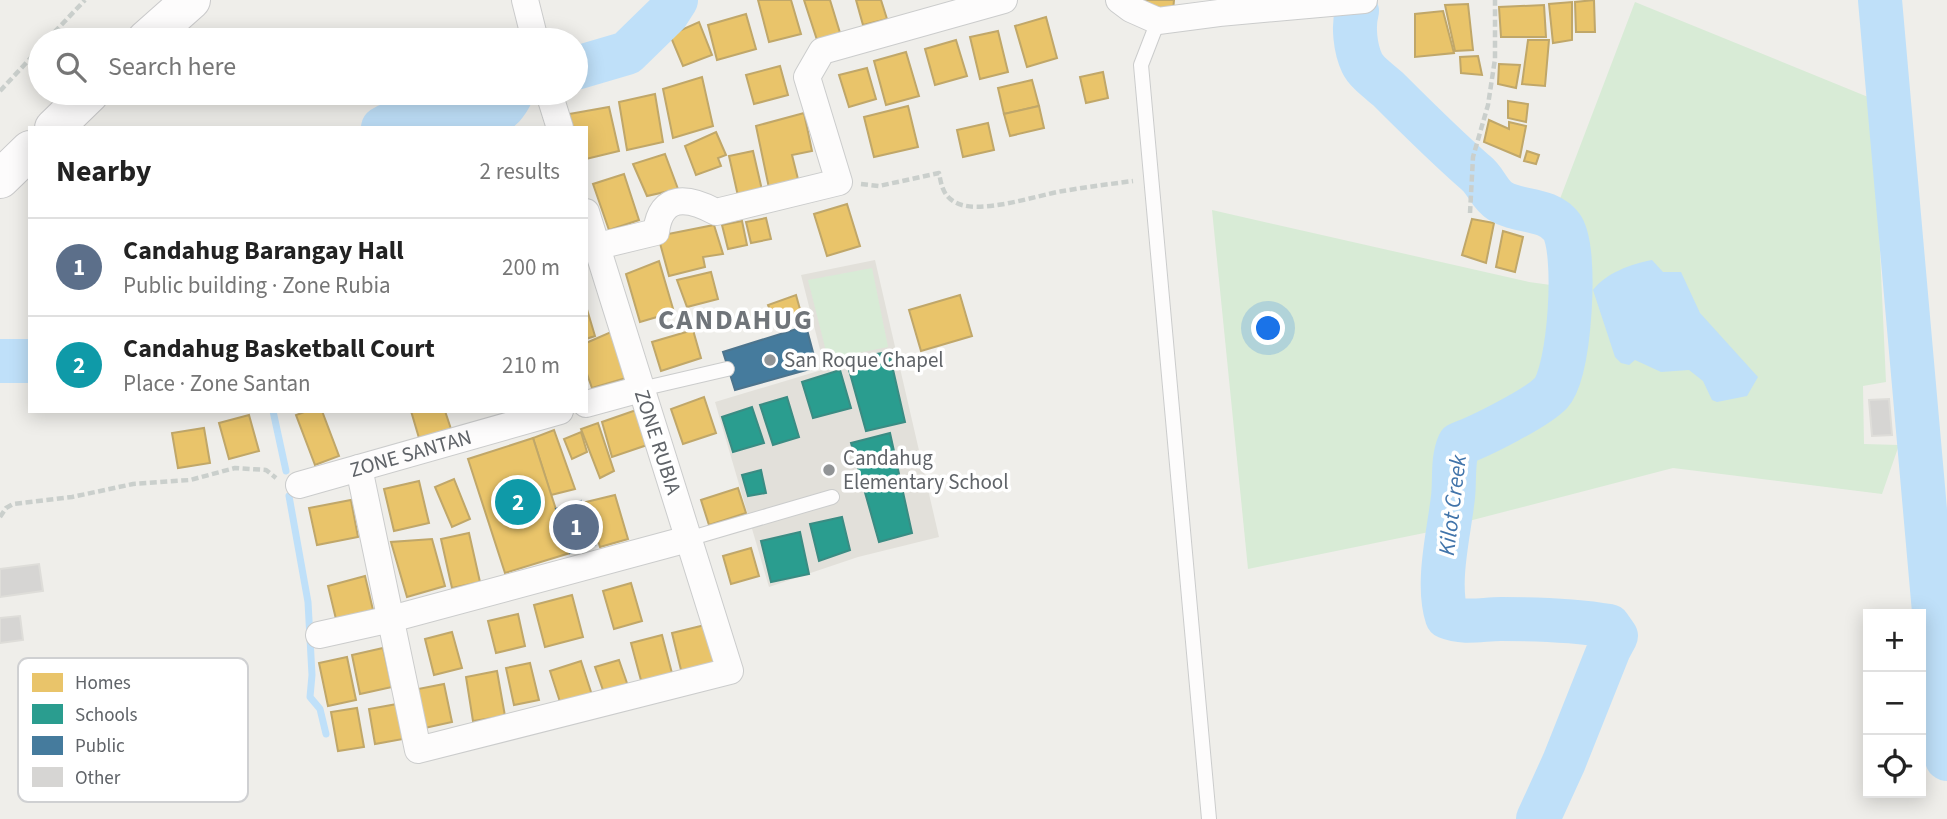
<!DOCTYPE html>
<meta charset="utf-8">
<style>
body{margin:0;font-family:"Source Sans 3",sans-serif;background:#f2f2f2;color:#222}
.controls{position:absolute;right:21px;bottom:21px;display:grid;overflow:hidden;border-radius:0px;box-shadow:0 4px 18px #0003}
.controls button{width:63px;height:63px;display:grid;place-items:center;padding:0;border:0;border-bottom:2px solid #e0e0e0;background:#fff;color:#222;font:35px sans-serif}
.you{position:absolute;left:1269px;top:329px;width:24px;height:24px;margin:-18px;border:5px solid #fff;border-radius:50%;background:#1a73e8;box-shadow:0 0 0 10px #1a73e833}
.badge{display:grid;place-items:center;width:46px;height:46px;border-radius:50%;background:#919496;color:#fff;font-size:23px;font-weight:700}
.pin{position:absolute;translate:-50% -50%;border:4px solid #fff;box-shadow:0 2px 7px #0006}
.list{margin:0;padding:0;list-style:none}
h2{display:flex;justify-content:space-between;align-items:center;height:91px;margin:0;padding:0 28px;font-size:30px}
h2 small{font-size:23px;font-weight:400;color:#767676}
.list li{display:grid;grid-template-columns:46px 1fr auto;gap:21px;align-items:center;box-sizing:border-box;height:98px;padding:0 28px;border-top:2px solid #e0e0e0}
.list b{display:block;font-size:26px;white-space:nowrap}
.list p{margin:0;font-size:23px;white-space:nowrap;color:#767676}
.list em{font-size:23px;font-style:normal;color:#767676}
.icon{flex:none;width:38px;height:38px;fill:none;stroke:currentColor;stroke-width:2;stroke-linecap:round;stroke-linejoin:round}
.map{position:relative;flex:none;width:1947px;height:819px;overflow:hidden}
.search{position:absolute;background:#fff;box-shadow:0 4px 18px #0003;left:28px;top:28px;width:560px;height:77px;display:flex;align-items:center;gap:18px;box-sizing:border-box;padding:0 24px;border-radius:38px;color:#767676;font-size:26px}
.panel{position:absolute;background:#fff;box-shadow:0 4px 18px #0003;left:28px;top:126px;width:560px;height:287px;border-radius:0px}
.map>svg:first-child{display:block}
.education{fill:#e2e0da}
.green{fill:#d8ebd6}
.water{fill:#bfe0f9}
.homes{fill:#e9c46a;stroke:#c0a769;stroke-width:2}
.schools{fill:#2a9d8f;stroke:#3a8c83;stroke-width:2}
.public{fill:#457b9d;stroke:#4d748d;stroke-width:2}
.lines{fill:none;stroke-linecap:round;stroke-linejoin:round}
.stream{stroke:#bfe0f9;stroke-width:7}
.river{stroke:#bfe0f9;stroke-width:44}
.building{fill:#d6d5d3;stroke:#deddd9;stroke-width:2}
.service-casing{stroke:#cbcccc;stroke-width:16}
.minor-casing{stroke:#cbcccc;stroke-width:28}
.secondary-casing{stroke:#cacacb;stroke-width:40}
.path{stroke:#cacfcc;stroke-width:4.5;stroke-dasharray:7 3.5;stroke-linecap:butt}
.service{stroke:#fdfcfc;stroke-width:14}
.minor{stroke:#fdfcfc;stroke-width:26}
.secondary{stroke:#fdfcfc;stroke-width:38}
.poi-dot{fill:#919496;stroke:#fff;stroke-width:2.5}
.labels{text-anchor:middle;stroke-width:7;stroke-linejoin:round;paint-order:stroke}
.poi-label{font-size:21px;fill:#5f6368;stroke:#fff;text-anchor:start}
.street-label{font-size:21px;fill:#5f6368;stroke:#fff}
.water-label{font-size:23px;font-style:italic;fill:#4174aa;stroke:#fff}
.district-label{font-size:28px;font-weight:bold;letter-spacing:2px;fill:#70757a;stroke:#fff}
.key{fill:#fff;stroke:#cfd0d2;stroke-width:2}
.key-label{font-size:19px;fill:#5f6368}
</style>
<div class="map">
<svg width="1947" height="819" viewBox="0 0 1947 819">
<rect width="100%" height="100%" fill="#efeeea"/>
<path class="education" d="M875,260l64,277 -81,20 -89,30 -54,-185 110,-33 -24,-94z"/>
<g class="green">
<path d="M1635,2l238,97 13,283 -23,4 1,58 35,1 -17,49 -209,-26 -208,54 4,-63 96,-59c15,-25 28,-153 15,-180 -4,-8 -14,-12 -22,-16z"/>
<path d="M1212,210l317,72 29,4 -4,47 -12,53 -93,47 -9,18 -6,80 -186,38z"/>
<path d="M872,268l16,79 -60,12 -20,-79z"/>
</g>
<path class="water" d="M1652,260l11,12h18l19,41 58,64 -11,19 -30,6 -5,-2 -9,-19 -14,-11 -28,2 -26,-12 -6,5 -8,-2 -6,-6 -22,-67c13,-17 38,-26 59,-30z"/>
<g class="homes">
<path d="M758,0h33l10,34 -32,8z"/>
<path d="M804,0h26l11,36 -23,7z"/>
<path d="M856,0h25l6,19 -24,6z"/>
<path d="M1139,0h35l-1,11 -34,-3z"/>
<path d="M1594,0l1,32h-19l-1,-30z"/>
<path d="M1572,2v38l-19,3 -4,-39z"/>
<path d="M1468,4l5,46 -18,1 -10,-46z"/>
<path d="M1544,5l2,32h-45l-2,-30z"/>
<path d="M1443,11l11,42 -39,4v-43z"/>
<path d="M746,14l10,35 -39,11 -9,-35z"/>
<path d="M1046,17l11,41 -30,9 -12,-41z"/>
<path d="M699,22l13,33 -29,11 -13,-31z"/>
<path d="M998,31l10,41 -28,7 -10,-42z"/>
<path d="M956,40l11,36 -32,9 -10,-36z"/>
<path d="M1528,40h21l-4,46 -23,-2z"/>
<path d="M906,52l13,44 -33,9 -12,-44z"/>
<path d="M1478,56l4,19 -21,-2 -1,-16z"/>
<path d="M1499,64l21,1 -4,23 -18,-4z"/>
<path d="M780,66l8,29 -34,9 -8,-29z"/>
<path d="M867,68l9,31 -27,8 -10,-32z"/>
<path d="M1103,72l5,26 -22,5 -6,-26z"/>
<path d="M702,77l11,49 -40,12 -10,-49z"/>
<path d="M1032,80l7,26 -35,8 -6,-26z"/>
<path d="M655,94l8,48 -36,8 -8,-48z"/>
<path d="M1508,101l20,3 -2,18 -18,-4z"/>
<path d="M908,106l10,41 -44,10 -10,-40z"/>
<path d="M1039,106l5,22 -34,8 -6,-22z"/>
<path d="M609,107l10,44 -33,8v-31h-13l-4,-14z"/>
<path d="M804,113l8,38 -20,4 6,24 -29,9 -13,-62z"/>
<path d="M1489,120l20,9v-7l17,4 -6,31 -36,-15z"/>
<path d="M988,123l6,27 -31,7 -6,-27z"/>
<path d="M716,132l10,23 -8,3 3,8 -25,9 -11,-29z"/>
<path d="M753,151l9,39 -24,6 -9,-40z"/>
<path d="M1527,151l12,4 -3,9 -12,-3z"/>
<path d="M665,154l13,35 -31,7 -14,-32z"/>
<path d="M624,174l15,46 -30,10 -16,-46z"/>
<path d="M847,204l13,42 -33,10 -13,-42z"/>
<path d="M766,218l5,21 -20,4 -5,-21z"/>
<path d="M1472,219l22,4 -8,40 -24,-8z"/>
<path d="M742,221l5,24 -19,4 -6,-24z"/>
<path d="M714,225l9,29 -20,3 2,10 -36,9 -11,-40z"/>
<path d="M1503,231l20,6 -8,35 -19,-5z"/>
<path d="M659,261l15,51 -34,10 -14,-48z"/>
<path d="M711,272l7,27 -31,8 -10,-27z"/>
<path d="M796,295l7,25 -26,7 -9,-22z"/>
<path d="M960,295l12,41 -51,15 -12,-41z"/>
<path d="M586,306l9,30 -9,3z"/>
<path d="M693,330l8,28 -40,13 -9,-29z"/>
<path d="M611,332l15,46 -34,10 -6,-17v-28z"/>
<path d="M704,397l12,36 -33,11 -12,-35z"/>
<path d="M639,409l11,35 -38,13 -10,-35z"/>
<path d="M307,411h15l17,45 -24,9 -19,-50z"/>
<path d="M411,411h34l6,18 -32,9z"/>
<path d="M249,415l10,36 -30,8 -10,-36z"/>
<path d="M598,423l16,48 -14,7 -19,-49z"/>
<path d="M204,428l6,35 -32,5 -6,-35z"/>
<path d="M554,430l21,59 -24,6 -18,-57z"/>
<path d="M581,432l6,20 -15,7 -8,-20z"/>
<path d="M533,438l37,115 -65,20 -37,-114z"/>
<path d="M454,479l16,40 -18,8 -17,-40z"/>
<path d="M419,481l10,42 -35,8 -10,-42z"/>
<path d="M738,488l8,25 -37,12 -8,-25z"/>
<path d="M615,495l13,44 -28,8 -14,-45z"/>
<path d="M351,500l7,37 -41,8 -8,-37z"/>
<path d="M469,533l11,49 -28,6 -11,-49z"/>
<path d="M432,539l13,47 -38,11 -16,-55z"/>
<path d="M751,548l8,28 -28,8 -8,-28z"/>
<path d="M365,576l8,34 -37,9 -8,-33z"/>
<path d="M631,583l11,38 -28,8 -11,-38z"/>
<path d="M572,595l11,42 -38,10 -11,-42z"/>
<path d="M518,614l7,32 -29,7 -8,-32z"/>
<path d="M705,625l10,41 -33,8 -10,-41z"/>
<path d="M452,632l10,36 -28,7 -9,-36z"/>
<path d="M662,635l11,42 -31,7 -11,-41z"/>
<path d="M383,648l9,39 -32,7 -8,-39z"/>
<path d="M347,657l9,43 -28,6 -9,-43z"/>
<path d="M619,660l9,26 -24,7 -9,-26z"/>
<path d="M581,661l12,37 -31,10 -12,-37z"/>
<path d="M530,663l9,37 -25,5 -8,-37z"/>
<path d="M497,671l8,45 -32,5 -7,-44z"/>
<path d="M444,684l8,38 -32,7 -7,-39z"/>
<path d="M397,704l6,35 -28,5 -6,-35z"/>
<path d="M357,708l7,39 -26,4 -7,-39z"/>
</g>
<g class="schools">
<path d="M889,352l16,70 -39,9 -20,-72z"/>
<path d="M840,370l11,38 -38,10 -11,-36z"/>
<path d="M787,397l12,40 -26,8 -13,-40z"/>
<path d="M752,407l12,36 -31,9 -11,-35z"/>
<path d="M890,433l22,100 -33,9 -28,-99z"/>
<path d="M761,470l5,23 -18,3 -6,-21z"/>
<path d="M842,517l8,33 -31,11 -9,-37z"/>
<path d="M800,532l9,42 -38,8 -10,-41z"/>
</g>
<g class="public">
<path d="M806,326l11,41 -82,23 -12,-38z"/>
<path d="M581,501l14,44 -25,8 -14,-44z"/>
</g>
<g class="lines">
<g class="stream">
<path d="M273,411l13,60"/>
<path d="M289,496l19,106 4,73 -2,22 10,12 6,25"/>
</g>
<g class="river">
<path d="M1880,0l67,759"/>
<path d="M1357,11c-4,15 -2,37 5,52 4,9 18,19 26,26 29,29 57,57 88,84 10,8 13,21 24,28 19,12 47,6 62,26 16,22 8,146 -11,166 -14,15 -72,44 -92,51 -7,16 -4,36 -6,53 -4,36 -17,86 -6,120 17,7 36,2 54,2 36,0 72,1 108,7l7,10 -7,13 -45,113 -26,57"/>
<path d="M576,68l51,-15 40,-39 9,-14"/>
<path d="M383,128c23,-16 72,7 107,-12 12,-7 16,-11 22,-23"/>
<path d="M0,361h30"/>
</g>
</g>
<g class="building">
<path d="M1889,399l3,36 -20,1 -3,-36z"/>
<path d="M39,564l4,27 -43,6v-28z"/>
<path d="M20,616l3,24 -23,3v-25z"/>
</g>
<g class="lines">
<g class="service-casing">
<g id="service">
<path d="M1158,21l-17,44 68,754"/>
<path d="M641,389l86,-20"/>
<path d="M688,539l144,-42"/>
</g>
</g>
<g class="minor-casing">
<g id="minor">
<path d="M525,0l10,40"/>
<path d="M1119,0l12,9 27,12 61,-8 145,-13"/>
<path d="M549,93l11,35"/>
<path d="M586,249l70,-17c5,-39 32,-35 60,-20l123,-30 -32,-105 15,-26 182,-51"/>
<path d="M586,404l55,-15"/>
<path d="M359,468l59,282 312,-79 -144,-459"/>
<path id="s1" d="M299,485l261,-74"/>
<path d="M319,635l72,-16 297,-80"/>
</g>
</g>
<g class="secondary-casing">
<g id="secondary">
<path d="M146,40l45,-40"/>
<path d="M54,128l36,-35"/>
<path d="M0,179l30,-29"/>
</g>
</g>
<g class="path">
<path d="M47,40l38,-40"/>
<path d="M0,91l40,-43"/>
<path d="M861,184l18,2 60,-13c2,11 4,22 14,28 23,16 84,-6 110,-10 24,-4 47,-7 70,-10"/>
<path d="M1470,213l3,-56 15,-52 7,-46v-59"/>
<path d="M0,517l6,-9 7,-4 59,-7 61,-13 57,-4 45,-12 31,2 10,8"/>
</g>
<use href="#service" class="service"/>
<use href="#minor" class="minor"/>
<use href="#secondary" class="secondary"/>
</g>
<g class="poi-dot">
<circle cx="770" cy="360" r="7"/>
<circle cx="829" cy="470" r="7"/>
</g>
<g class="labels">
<g class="poi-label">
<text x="784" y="367">San Roque Chapel</text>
<text x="843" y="465">Candahug<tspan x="843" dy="24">Elementary School</tspan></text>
</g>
<g class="street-label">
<text transform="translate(658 442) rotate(72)" y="7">ZONE RUBIA</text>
<text dy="7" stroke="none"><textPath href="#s1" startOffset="116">ZONE SANTAN</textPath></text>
</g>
<g class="water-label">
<text transform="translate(1452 505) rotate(-83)" y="8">Kilot Creek</text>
</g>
<g class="district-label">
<text x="736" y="329">CANDAHUG</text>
</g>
</g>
<rect x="18" y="658" width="230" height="144" rx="10" class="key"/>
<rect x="32" y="673" width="31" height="19" fill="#e9c46a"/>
<rect x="32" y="704" width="31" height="20" fill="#2a9d8f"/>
<rect x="32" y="736" width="31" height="19" fill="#457b9d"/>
<rect x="32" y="767" width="31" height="20" fill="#d6d5d3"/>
<g class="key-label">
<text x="75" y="689">Homes</text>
<text x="75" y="721">Schools</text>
<text x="75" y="752">Public</text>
<text x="75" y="784">Other</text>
</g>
</svg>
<div class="controls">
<button>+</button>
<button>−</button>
<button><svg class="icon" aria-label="locate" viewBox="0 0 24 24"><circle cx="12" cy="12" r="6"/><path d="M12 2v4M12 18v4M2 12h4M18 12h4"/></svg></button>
</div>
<div class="you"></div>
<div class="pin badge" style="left:576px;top:527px;background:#5c6f8a">1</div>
<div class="pin badge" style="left:518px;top:502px;background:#0f9aa8">2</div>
<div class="search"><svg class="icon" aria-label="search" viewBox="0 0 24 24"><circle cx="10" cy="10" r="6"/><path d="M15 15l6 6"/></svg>Search here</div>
<section class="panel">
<h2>Nearby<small>2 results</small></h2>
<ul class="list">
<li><span class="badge" style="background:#5c6f8a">1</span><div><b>Candahug Barangay Hall</b><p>Public building · Zone Rubia</p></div><em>200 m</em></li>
<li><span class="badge" style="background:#0f9aa8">2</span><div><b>Candahug Basketball Court</b><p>Place · Zone Santan</p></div><em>210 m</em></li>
</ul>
</section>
</div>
